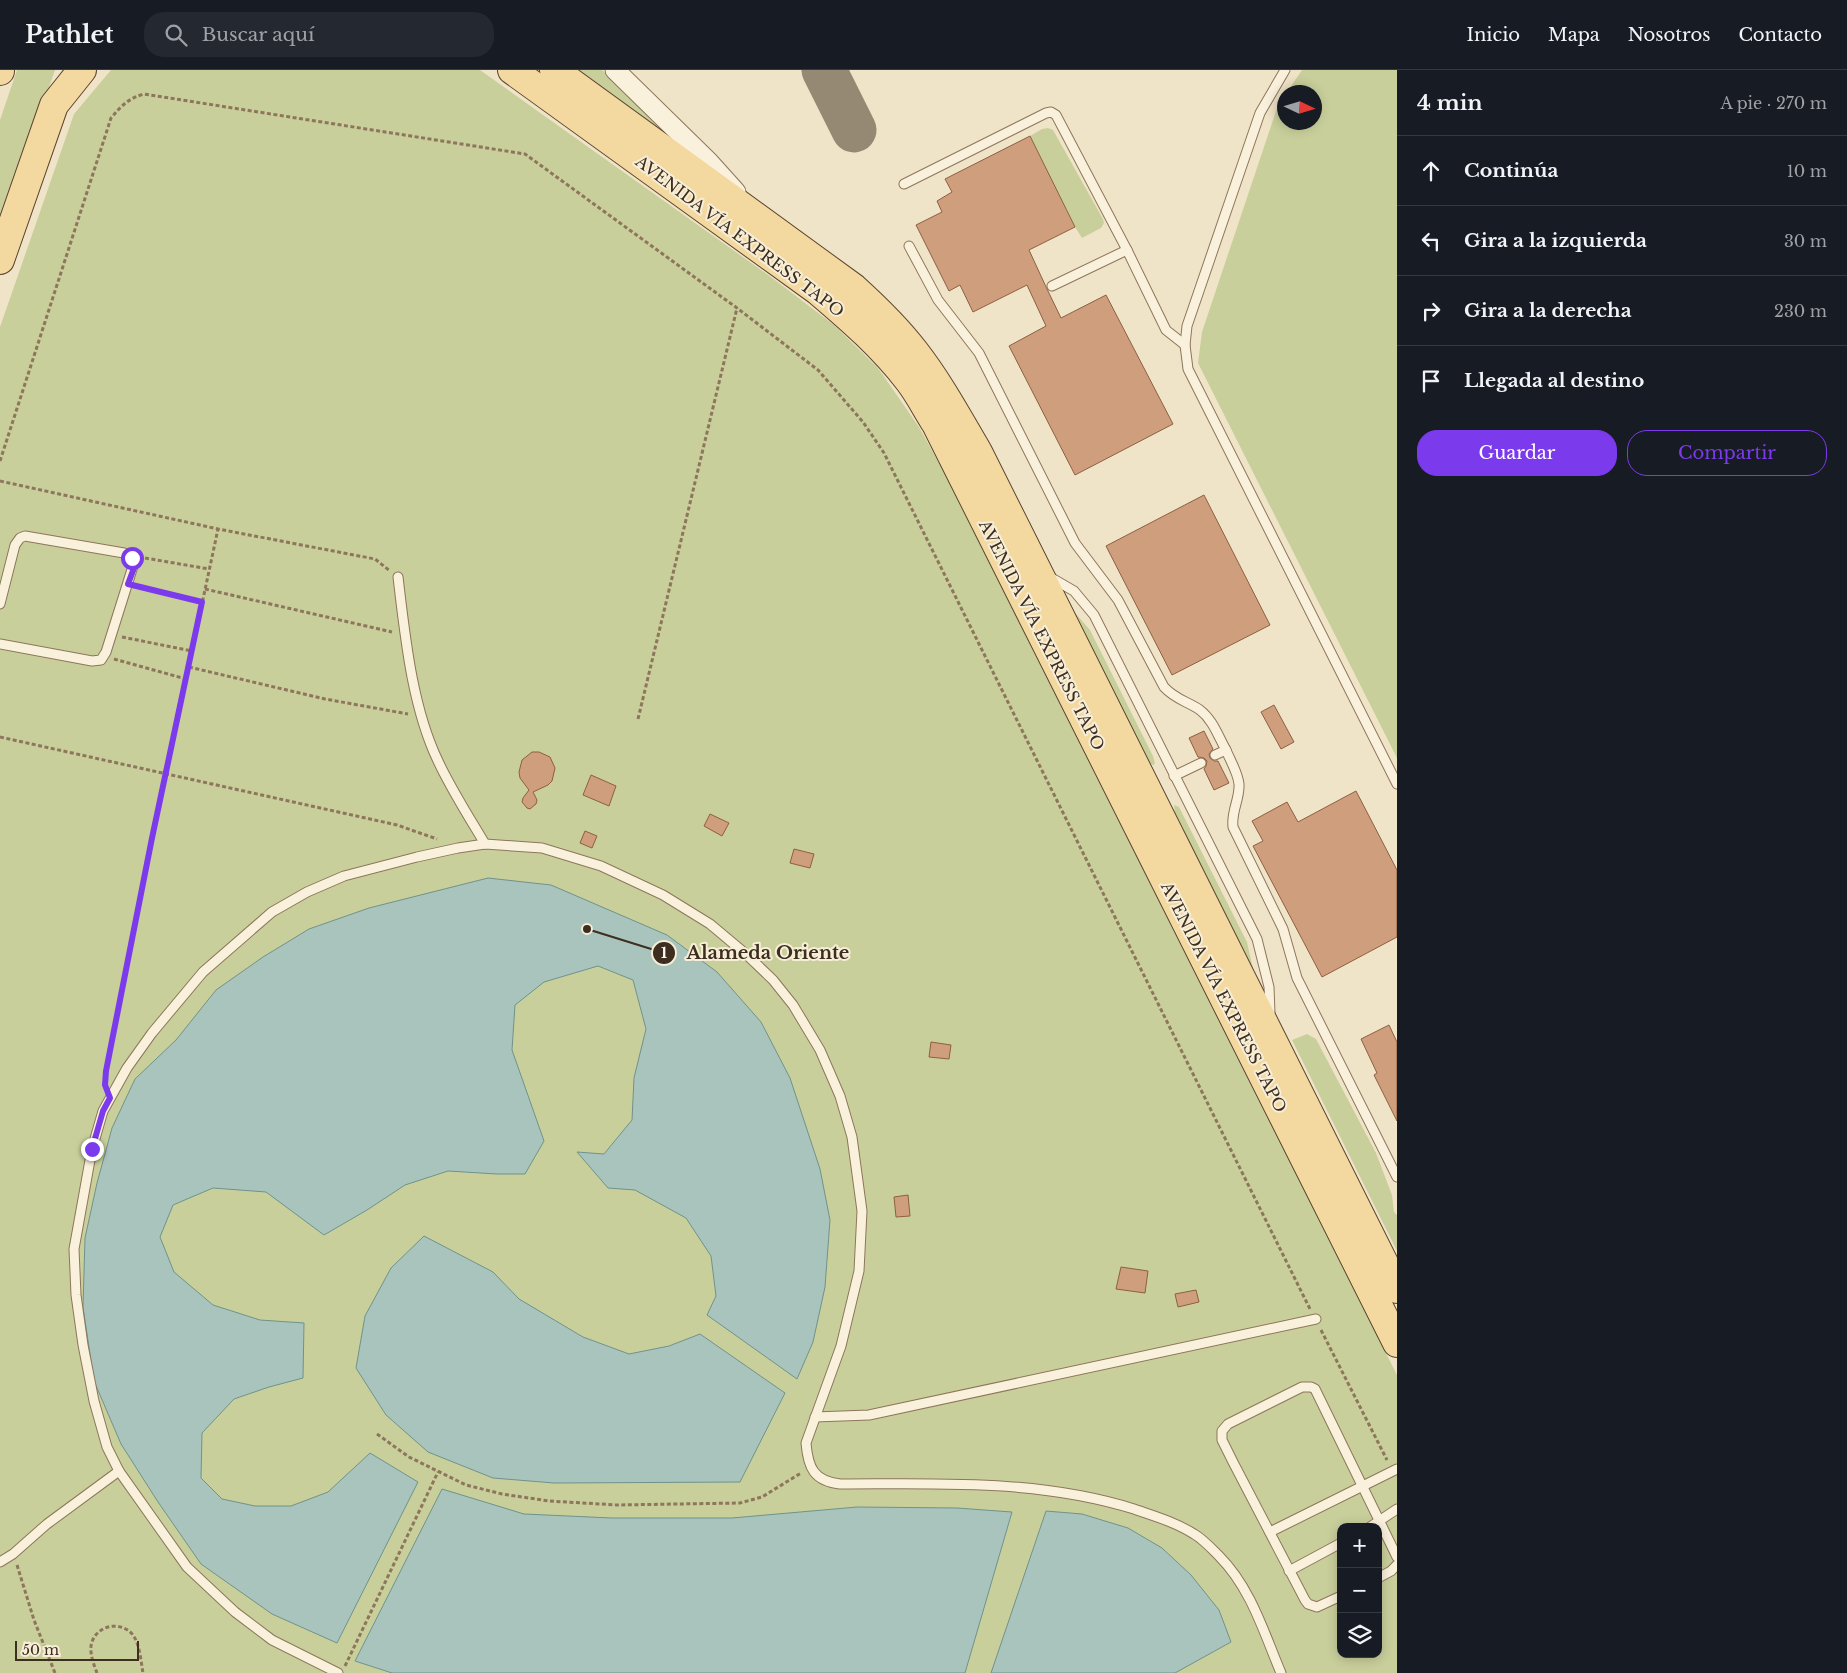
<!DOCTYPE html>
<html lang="es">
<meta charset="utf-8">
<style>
body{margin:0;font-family:"Libre Baskerville",serif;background:#242831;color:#f1f3f6}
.controls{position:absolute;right:15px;bottom:15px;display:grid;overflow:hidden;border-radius:10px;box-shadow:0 2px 12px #0003}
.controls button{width:45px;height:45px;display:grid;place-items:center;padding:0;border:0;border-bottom:1px solid #363941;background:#171b24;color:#f1f3f6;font:25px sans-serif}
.compass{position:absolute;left:1277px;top:15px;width:45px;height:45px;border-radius:50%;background:#171b24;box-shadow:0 2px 12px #0003;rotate:94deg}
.scale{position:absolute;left:15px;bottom:12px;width:124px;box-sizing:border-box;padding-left:5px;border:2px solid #3d2e20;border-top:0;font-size:14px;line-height:18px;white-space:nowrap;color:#3d2e20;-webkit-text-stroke:4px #f7eed8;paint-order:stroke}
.stop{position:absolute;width:15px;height:15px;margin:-11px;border:4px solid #7c3aed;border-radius:50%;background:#fff}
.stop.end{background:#7c3aed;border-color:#fff;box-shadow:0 1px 5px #0008}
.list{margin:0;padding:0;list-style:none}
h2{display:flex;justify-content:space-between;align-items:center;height:65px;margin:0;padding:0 20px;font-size:21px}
h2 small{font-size:16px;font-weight:400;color:#9ea1a6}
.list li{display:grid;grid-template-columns:32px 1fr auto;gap:15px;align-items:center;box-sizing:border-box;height:70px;padding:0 20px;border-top:1px solid #363941}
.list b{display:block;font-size:19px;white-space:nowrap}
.list em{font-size:16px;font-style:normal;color:#9ea1a6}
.actions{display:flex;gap:10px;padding:15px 20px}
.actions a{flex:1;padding:11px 0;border:1px solid #7c3aed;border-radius:20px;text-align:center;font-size:18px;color:#7c3aed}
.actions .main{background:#7c3aed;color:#fff}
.icon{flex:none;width:28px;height:28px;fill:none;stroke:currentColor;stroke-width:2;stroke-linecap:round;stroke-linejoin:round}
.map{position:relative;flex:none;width:1397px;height:1603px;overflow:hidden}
header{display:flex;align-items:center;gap:30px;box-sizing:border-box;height:70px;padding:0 25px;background:#171b24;border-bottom:1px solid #363941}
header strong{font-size:24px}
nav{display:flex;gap:28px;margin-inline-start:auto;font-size:18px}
.search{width:350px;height:45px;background:#242831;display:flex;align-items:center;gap:12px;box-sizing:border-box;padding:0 18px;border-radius:20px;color:#9ea1a6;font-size:19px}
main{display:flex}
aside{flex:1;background:#171b24}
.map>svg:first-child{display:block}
.green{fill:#c9cf9b;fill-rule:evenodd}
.water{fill:#a9c4bc;stroke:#6f938a}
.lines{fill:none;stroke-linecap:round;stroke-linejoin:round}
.taxiway{stroke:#968974;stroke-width:45}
.building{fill:#cf9f7d;stroke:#8d5f41}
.service-casing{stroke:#8d765c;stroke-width:11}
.minor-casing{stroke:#8d765c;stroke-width:21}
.primary-casing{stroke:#5b4430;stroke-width:30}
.path{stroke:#8d765c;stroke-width:3;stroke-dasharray:4 2.5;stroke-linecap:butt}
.service{stroke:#faf1dc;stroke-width:9}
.minor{stroke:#faf1dc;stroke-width:19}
.primary{stroke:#f3d9a0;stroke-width:28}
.route{stroke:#7c3aed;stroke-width:6}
.labels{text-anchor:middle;stroke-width:4;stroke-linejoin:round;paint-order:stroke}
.street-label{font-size:16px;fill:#3d2e20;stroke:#f7eed8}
.leader{fill:none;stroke:#3d2e20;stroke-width:2}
.callout-dot{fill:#3d2e20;stroke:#f7eed8;stroke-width:2}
.mark-label{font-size:15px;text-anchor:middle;font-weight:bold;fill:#fff}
.callout-label{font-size:18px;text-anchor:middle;font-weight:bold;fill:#3d2e20;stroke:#f7eed8;stroke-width:4;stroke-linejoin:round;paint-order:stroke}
</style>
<header>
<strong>Pathlet</strong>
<div class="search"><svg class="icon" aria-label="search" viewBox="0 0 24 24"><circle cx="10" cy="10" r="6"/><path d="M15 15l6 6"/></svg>Buscar aquí</div>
<nav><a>Inicio</a><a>Mapa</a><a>Nosotros</a><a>Contacto</a></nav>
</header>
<main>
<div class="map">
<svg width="1397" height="1603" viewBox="0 0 1397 1603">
<rect width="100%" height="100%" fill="#f0e4c8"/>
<g class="green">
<path d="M17,0h38l-55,160v-110z"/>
<path d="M111,0h369l291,207 63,48 44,43 41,59 26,47 141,279 311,622v298h-1397v-1346l74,-213zM1341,1457h37v127h-37z"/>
<path d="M577,0h25l56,53 4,6 -1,3z"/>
<path d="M1302,0h95v688l-199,-395 4,-31 75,-224 7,-12v26h30v-30h-27z"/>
<path d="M1048,58l5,2 50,89 1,4 -3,5 -19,10 -7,-11 -45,-91 12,-7z"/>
<path d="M1070,537l20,23 63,126 2,8 -2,1 -2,-1 -21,-25z"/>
<path d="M1174,735l5,2 68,135 7,31 -78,-149z"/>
<path d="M1307,964l9,5 60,114 16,42 2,17 3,3v36l-105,-211z"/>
</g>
<g class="water">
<path d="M488,808l63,7 116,50 50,37 44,50 29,56 30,91 10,51 -5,67 -12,55 -16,37 -90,-64 9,-19 -5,-40 -25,-38 -51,-28 -27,-2 -31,-36 27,2 28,-34 2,-42 12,-49 -13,-49 -35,-14 -54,16 -29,23 -3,45 32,91 -19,33h-28l-49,-3 -43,14 -38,25 -43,25 -58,-43 -53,-4 -40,17 -13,32 14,35 39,33 47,15 44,3 -1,55 -34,9 -35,12 -32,34 -1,45 21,21 33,7h36l37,-14 42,-39 48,29 -81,161 -65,-29 -71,-50 -43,-62 -37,-58 -27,-63 -11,-74 2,-69 12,-55 15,-55 23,-49 41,-39 40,-50 47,-33 46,-28 60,-21z"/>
<path d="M424,1166l69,36 26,27 64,38 46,17 40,-8 31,-12 85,59 -45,89 -186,1 -61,-5 -65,-26 -42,-37 -30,-47 9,-52 26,-48z"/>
<path d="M442,1419l82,25 88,4h120l125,-11 100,1 55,4 -47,161h-573l-37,-12z"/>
<path d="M1046,1441l36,3 46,14 34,20 29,27 28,35 12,32 -56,31h-184z"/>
</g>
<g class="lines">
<path class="taxiway" d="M824,0l30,60"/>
</g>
<g class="building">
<path d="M1030,66l45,91 -46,23 18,39 14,29 45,-23 67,129 -98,51 -66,-129 37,-20 -19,-41 -54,27 -13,-27 -11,6 -33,-66 26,-13 -5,-11 15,-9 -7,-13z"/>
<path d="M1204,425l66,130 -98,50 -66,-129z"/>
<path d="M1274,635l20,37 -13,7 -20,-37z"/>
<path d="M1204,661l9,18 -4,5 1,4 4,3h4l11,22 -15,7 -10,-21 2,-3 1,-5 -3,-3 -6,-1 -9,-19z"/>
<path d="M532,682h7l11,5 5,11 -3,13 -4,4 -15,7 4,8 -1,4 -6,5 -3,-1 -5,-6 1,-4 6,-8 -9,-12 -1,-6 3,-12z"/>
<path d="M591,705l25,11 -7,20 -26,-11z"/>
<path d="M1356,721l41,79v67l-75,40 -69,-131 10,-5 -11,-20 35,-19 11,20z"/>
<path d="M710,744l19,9 -7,13 -18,-10z"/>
<path d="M585,761l12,5 -5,12 -12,-5z"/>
<path d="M794,779l20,5 -4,14 -20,-5z"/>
<path d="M1389,955l8,17v79l-23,-46 3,-2 -16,-34z"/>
<path d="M931,972l20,3 -2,14 -20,-2z"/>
<path d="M908,1125l2,21 -14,1 -2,-20z"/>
<path d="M1121,1197l27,4 -3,22 -29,-4z"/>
<path d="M1196,1220l3,12 -21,5 -3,-13z"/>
</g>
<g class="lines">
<g class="service-casing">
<g id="service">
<path d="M1285,0l-25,43 -73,213 -2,19 3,24 209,415"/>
<path d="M904,114l142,-71 5,-1 5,3 71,135 39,80 19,15"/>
<path d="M909,176l29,54 41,53 96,190 43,57 46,87c12,13 23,14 36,23 13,10 18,26 26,40"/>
<path d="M1052,216l75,-36"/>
<path d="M1048,506l26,15 20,24 163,324 12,48 1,26"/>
<path d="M398,507c7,59 14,130 40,184 13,28 31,56 47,83"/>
<path d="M0,534l15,-59 5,-7 5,-2 99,17 8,5 2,5 -28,89 -5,8 -9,1 -92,-17"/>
<path d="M1215,685l11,-5c4,10 12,23 13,34 1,15 -8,27 -6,43l50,102 14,49 100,199"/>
<path d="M1174,706l27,-13"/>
<path d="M815,1347l54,-2 447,-96"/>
<path d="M1370,1457l27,-18"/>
<path d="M1270,1462l127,-63"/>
<path d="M0,1492l13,-8 34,-30 72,-53"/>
<path d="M1289,1501l52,-28"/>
<path d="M1378,1508l13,-7 6,-6"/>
<path d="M1341,1526l-24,11 -9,-3 -3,-4 -71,-136 -12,-24v-9l6,-7 74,-37h9l4,2 82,168"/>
<path d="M338,1603l-66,-33 -37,-28 -48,-45 -68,-96 -12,-24 -13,-46 -11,-56 -7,-50 -2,-46 18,-100 11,-38 24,-43 25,-35 51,-61 69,-60 35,-20 37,-16 73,-19 41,-9 27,-4 57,4 59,18 62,29 47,29 37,31 26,25 20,25 27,45 20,46 12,41 10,74 -3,60 -18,75 -35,97c2,25 8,38 34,41 99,0 198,-5 294,25 20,7 41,13 60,25 9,5 18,15 25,22 32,32 45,77 62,117"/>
</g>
</g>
<g class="minor-casing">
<path id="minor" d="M615,0l94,92 27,30"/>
</g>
<g class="primary-casing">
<g id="primary">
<path d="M512,0l306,221c33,28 65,56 91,90 10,13 18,29 27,43l461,919"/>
<path d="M554,0l300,218c22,20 43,40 61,64 24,31 43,66 63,100l419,837"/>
<path d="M0,1v-1"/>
<path d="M0,190l54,-155 28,-35"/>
</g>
</g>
<g class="path">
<path d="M0,391l111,-343c10,-12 18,-20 33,-24l381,60 212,154 81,62 45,52 21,31 426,856"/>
<path d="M0,411l218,48 157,30 15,12"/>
<path d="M145,488l64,11"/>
<path d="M137,516l65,16"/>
<path d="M205,519l187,43"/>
<path d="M122,567l70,14"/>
<path d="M114,589l72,20"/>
<path d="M189,597l136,32 83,15"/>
<path d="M638,649l99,-411"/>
<path d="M0,667l397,88 40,14"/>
<path d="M105,1009l47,-241 66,-309"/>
<path d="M1321,1260l66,130"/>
<path d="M377,1364l32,23 57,28 36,9 47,7 68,4 123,-2 22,-6 39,-24"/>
<path d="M17,1495l17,55 21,53"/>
<path d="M345,1596l93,-194"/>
<path d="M97,1603c-3,-8 -7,-18 -6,-27 3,-20 29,-27 42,-11 7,10 8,27 10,38"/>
</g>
<use href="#service" class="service"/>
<use href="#minor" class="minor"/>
<use href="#primary" class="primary"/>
</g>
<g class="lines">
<path class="route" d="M92,1079l11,-38 7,-13 -5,-13 1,-14 46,-233 50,-236 -74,-18 6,-16 -2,-10"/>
</g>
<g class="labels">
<g class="street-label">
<text transform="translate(740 166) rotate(37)" y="6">AVENIDA VÍA EXPRESS TAPO</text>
<text transform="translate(1042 565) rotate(63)" y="6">AVENIDA VÍA EXPRESS TAPO</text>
<text transform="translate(1224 927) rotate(63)" y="6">AVENIDA VÍA EXPRESS TAPO</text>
</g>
</g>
<path class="leader" d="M587 859L664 883"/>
<g class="callout-dot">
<circle cx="587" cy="859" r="5"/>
<circle cx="664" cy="883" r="12"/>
</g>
<g class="mark-label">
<text x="664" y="888">1</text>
</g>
<g class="callout-label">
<text x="768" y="889">Alameda Oriente</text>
</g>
</svg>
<div class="controls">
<button>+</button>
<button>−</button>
<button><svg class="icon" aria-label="layers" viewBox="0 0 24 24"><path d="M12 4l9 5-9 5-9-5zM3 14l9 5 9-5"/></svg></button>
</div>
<svg class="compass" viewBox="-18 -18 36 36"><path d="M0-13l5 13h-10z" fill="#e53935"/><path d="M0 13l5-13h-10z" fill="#9ea1a6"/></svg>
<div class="scale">50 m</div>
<div class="stop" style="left:132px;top:488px"></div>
<div class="stop end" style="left:92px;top:1079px"></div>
</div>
<aside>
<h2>4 min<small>A pie · 270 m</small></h2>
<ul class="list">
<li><svg class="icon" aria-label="ahead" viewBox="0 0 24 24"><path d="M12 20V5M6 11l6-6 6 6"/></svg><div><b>Continúa</b></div><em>10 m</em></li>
<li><svg class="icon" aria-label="left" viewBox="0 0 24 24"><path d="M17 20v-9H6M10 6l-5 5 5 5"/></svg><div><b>Gira a la izquierda</b></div><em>30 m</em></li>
<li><svg class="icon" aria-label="right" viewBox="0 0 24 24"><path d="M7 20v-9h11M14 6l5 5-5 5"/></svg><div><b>Gira a la derecha</b></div><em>230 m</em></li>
<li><svg class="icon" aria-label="arrive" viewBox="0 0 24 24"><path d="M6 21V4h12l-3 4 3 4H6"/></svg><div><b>Llegada al destino</b></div></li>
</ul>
<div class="actions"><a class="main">Guardar</a><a>Compartir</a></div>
</aside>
</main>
